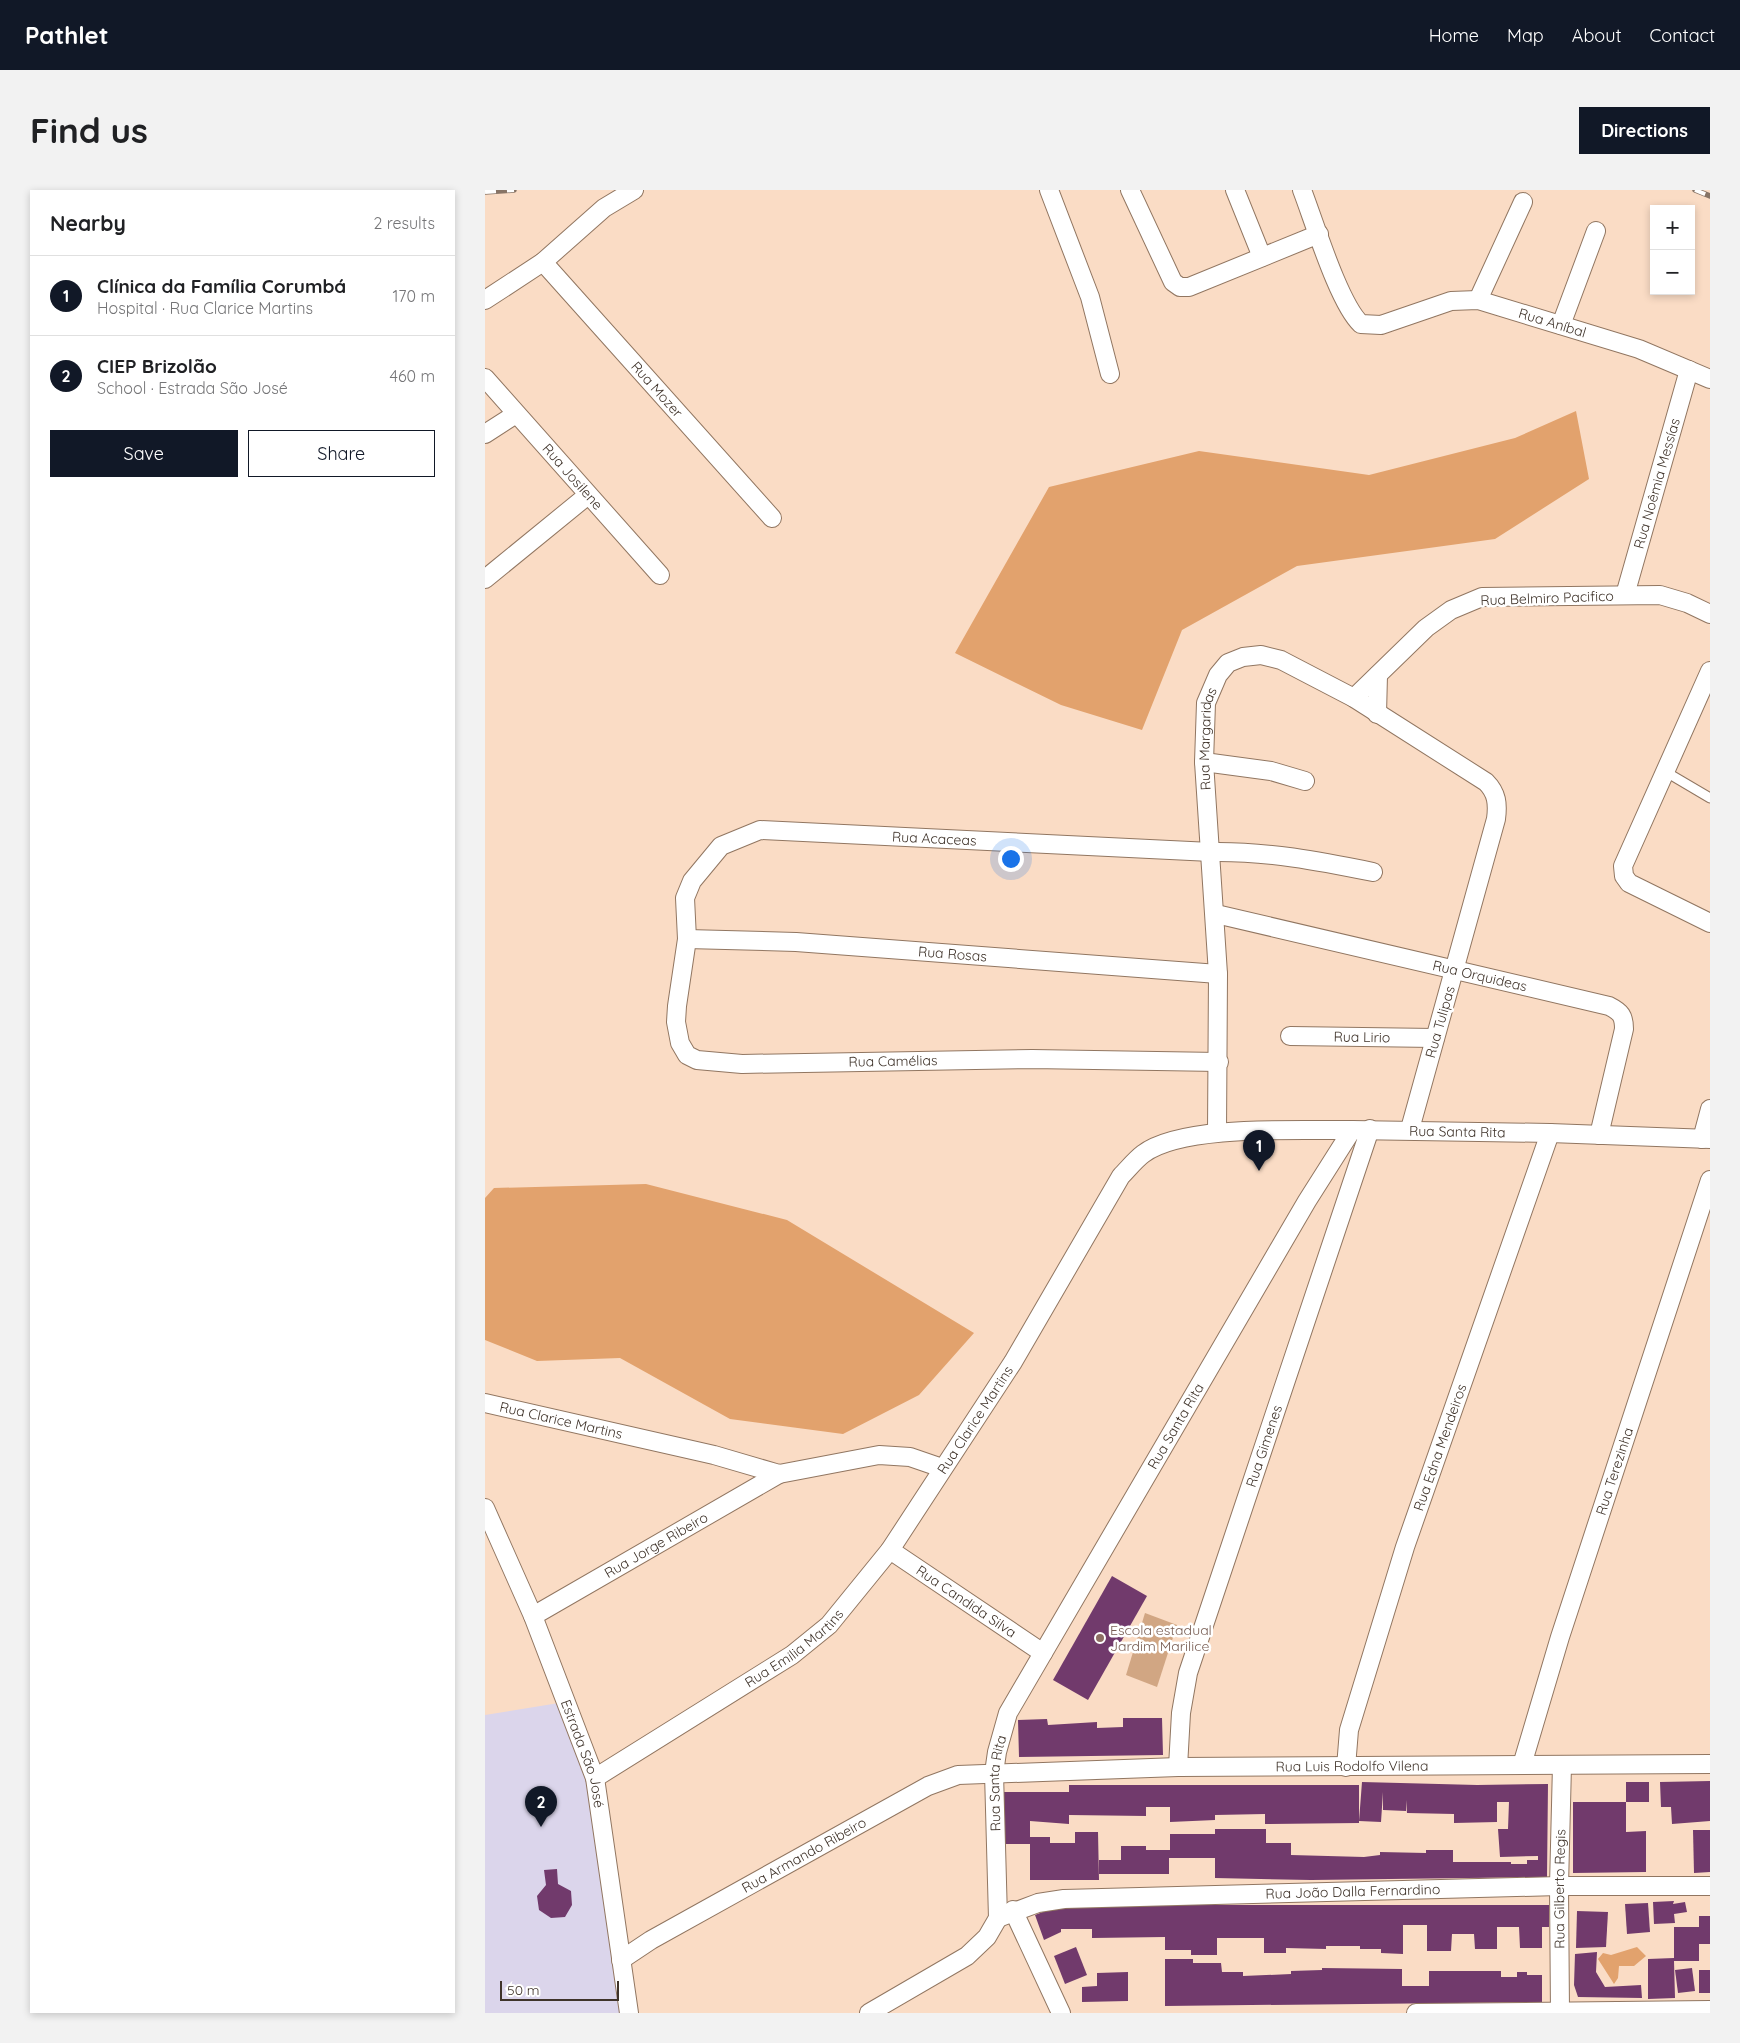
<!DOCTYPE html>
<meta charset="utf-8">
<style>
body{margin:0;font-family:Quicksand,sans-serif;background:#f2f2f2;color:#202124}
.controls{position:absolute;right:15px;top:15px;display:grid;overflow:hidden;border-radius:0px;box-shadow:0 2px 8px #0003}
.controls button{width:45px;height:45px;display:grid;place-items:center;padding:0;border:0;border-bottom:1px solid #e0e0e0;background:#fff;color:#202124;font:25px sans-serif}
.scale{position:absolute;left:15px;bottom:12px;width:119px;box-sizing:border-box;padding-left:5px;border:2px solid #3f332a;border-top:0;font-size:14px;line-height:18px;white-space:nowrap;color:#3f332a;-webkit-text-stroke:4px #fff;paint-order:stroke}
.you{position:absolute;left:525px;top:668px;width:18px;height:18px;margin:-12px;border:4px solid #fff;border-radius:50%;background:#1a73e8;box-shadow:0 0 0 8px #1a73e833}
.badge{display:grid;place-items:center;width:32px;height:32px;border-radius:50%;background:#111827;color:#fff;font-size:16px;font-weight:700}
.pin{position:absolute;translate:-50% -41px;filter:drop-shadow(0 1px 2px #0008)}
.pin::after{content:'';position:absolute;top:26px;width:18px;height:15px;background:inherit;clip-path:polygon(0 0,100% 0,50% 100%)}
.list{margin:0;padding:0;list-style:none}
h2{display:flex;justify-content:space-between;align-items:center;height:65px;margin:0;padding:0 20px;font-size:21px}
h2 small{font-size:16px;font-weight:400;color:#757577}
.list li{display:grid;grid-template-columns:32px 1fr auto;gap:15px;align-items:center;box-sizing:border-box;height:80px;padding:0 20px;border-top:1px solid #e0e0e0}
.list b{display:block;font-size:19px;white-space:nowrap}
.list p{margin:0;font-size:16px;white-space:nowrap;color:#757577}
.list em{font-size:16px;font-style:normal;color:#757577}
.actions{display:flex;gap:10px;padding:15px 20px}
.actions a{flex:1;padding:11px 0;border:1px solid #111827;border-radius:0px;text-align:center;font-size:18px;color:#111827}
.actions .main{background:#111827;color:#fff}
.map{position:relative;flex:none;width:1225px;height:1823px;overflow:hidden;border-radius:0px}
header{display:flex;align-items:center;gap:30px;box-sizing:border-box;height:70px;padding:0 25px;background:#111827;color:#fff}
header strong{font-size:24px}
nav{display:flex;gap:28px;margin-inline-start:auto;font-size:18px}
.intro{display:flex;align-items:center;justify-content:space-between;box-sizing:border-box;height:120px;padding:0 30px}
h1{margin:0;font-size:35px}
.button{padding:12px 22px;border-radius:0px;background:#111827;color:#fff;font-size:18px;font-weight:700}
main{display:flex;gap:30px;padding:0 30px}
aside{flex:1;background:#fff;border-radius:0px;box-shadow:0 2px 8px #0003}
.map>svg:first-child{display:block}
.education{fill:#dbd5eb}
.green{fill:#d1a683}
.forest{fill:#e2a26d}
.building{fill:#713a6c}
.lines{fill:none;stroke-linecap:round;stroke-linejoin:round}
.service-casing{stroke:#917661;stroke-width:11}
.minor-casing{stroke:#917661;stroke-width:20}
.service{stroke:#fff;stroke-width:9}
.minor{stroke:#fff;stroke-width:18}
.rail-casing{stroke:#877466;stroke-width:5.5}
.rail{stroke:#fff;stroke-width:4;stroke-dasharray:11;stroke-linecap:butt}
.education-dot{fill:#8d6e63;stroke:#fff;stroke-width:2}
.labels{text-anchor:middle;stroke-width:5;stroke-linejoin:round;paint-order:stroke}
.street-label{font-size:14px;fill:#3f332a;stroke:#fff}
.education-label{font-size:14px;fill:#785e54;stroke:#fff;text-anchor:start}
</style>
<header>
<strong>Pathlet</strong>
<nav><a>Home</a><a>Map</a><a>About</a><a>Contact</a></nav>
</header>
<div class="intro"><h1>Find us</h1><a class="button">Directions</a></div>
<main>
<aside>
<h2>Nearby<small>2 results</small></h2>
<ul class="list">
<li><span class="badge">1</span><div><b>Clínica da Família Corumbá</b><p>Hospital · Rua Clarice Martins</p></div><em>170 m</em></li>
<li><span class="badge">2</span><div><b>CIEP Brizolão</b><p>School · Estrada São José</p></div><em>460 m</em></li>
</ul>
<div class="actions"><a class="main">Save</a><a>Share</a></div>
</aside>
<div class="map">
<svg width="1225" height="1823" viewBox="0 0 1225 1823">
<rect width="100%" height="100%" fill="#fadcc5"/>
<path class="education" d="M74,1513l32,85 33,225h-139v-298z"/>
<path class="green" d="M660,1423l32,12 -20,62 -31,-12z"/>
<g class="forest">
<path d="M1091,221l13,68 -94,60 -198,27 -115,64 -40,100 -81,-25 -106,-52 94,-166 150,-36 170,24 146,-37z"/>
<path d="M161,994l141,36 187,113 -55,62 -76,39 -113,-15 -110,-61 -83,3 -52,-21v-142l9,-10z"/>
<path d="M1152,1757l9,9 -12,10h-15l-1,12 -4,6 -16,-25 5,-6 8,2z"/>
</g>
<g class="building">
<path d="M627,1386l35,20 -59,104 -35,-20z"/>
<path d="M638,1528h39l1,37 -144,2 -1,-37 29,-1 1,6 49,-3v6l26,-1z"/>
<path d="M1225,1591v40l-38,3 -1,-17h-10l-1,-25z"/>
<path d="M877,1592l115,3 71,-1 -1,93 -236,3 -96,-2v-20h-46v16h-70v-14h22v-14h25v4h24v-16h45v-5h51v14h25v12l73,2 16,-2v-3l46,1v-3h27v12h58v2h16v-4h11v-4l-38,1 -2,-28h10l1,-27h-12v20l-43,1v-9l-47,-1 -1,-13v11l-23,-1v-18l-2,30 -22,-1z"/>
<rect x="1141" y="1592" width="23" height="20"/>
<path d="M584,1595h290v38l-94,1v-10l-50,1v5l-45,2v-15h-24v9l-77,-1v9l-39,-3v16h20v6h25v-11h23l1,48h-69v-36h-27l1,-52h65z"/>
<path d="M1088,1612h53v30l20,-1v41l-73,1z"/>
<path d="M1208,1640h17v42l-16,1z"/>
<path d="M72,1679l1,15 13,7 1,14 -7,12 -14,1 -12,-8 -2,-14 9,-11 -2,-15z"/>
<path d="M1189,1711l-1,3 12,-2 2,10 -13,2 1,9 -21,1 -1,-22z"/>
<path d="M1163,1713l2,29 -23,2 -2,-30z"/>
<path d="M576,1715h488v22h-7v21h-22l-1,-21h-22v22h-22l-1,-15h-22l-1,17h-24v-26h-24v29l-22,-1v-4h-21v-3h-34v3l-40,-1v5h-22v-15h-47v17h-26v-5h-26v-13l-73,1v-9h-31v3l-17,8 -9,-25z"/>
<path d="M1092,1721l31,1 -2,35 -30,1z"/>
<path d="M1214,1726h11v28h-11v17h-25l1,37 -27,1v-40l26,-1v-31h25z"/>
<path d="M591,1757l11,28 -22,9 -11,-28z"/>
<path d="M1112,1762l-1,20 9,15 36,-2 1,13 -64,-1 -4,-12 1,-31z"/>
<path d="M680,1769h28v4h28l1,9h21v4l48,-2v-3l31,-1v-2l80,1v17h27v-15h72v6h16v-5h10v3h15v27l-377,4z"/>
<path d="M1207,1778l3,23 -17,2 -3,-23z"/>
<rect x="1214" y="1780" width="11" height="23"/>
<path d="M643,1782v29l-46,1v-15l15,-1v-13z"/>
</g>
<g class="lines">
<g class="service-casing">
<path id="service" d="M1181,582l44,26"/>
</g>
<g class="minor-casing">
<g id="minor">
<path d="M564,0l41,107 20,77"/>
<path d="M645,0l43,92 7,5h9l130,-53"/>
<path d="M750,0l27,67"/>
<path id="s1" d="M817,0c12,31 37,114 59,134l20,1 70,-24 27,-1 161,49 71,30"/>
<path id="s2" d="M58,72l229,256"/>
<path d="M0,110l58,-38 61,-54 30,-18"/>
<path d="M993,110l45,-98"/>
<path d="M1076,135l35,-94"/>
<path id="s3" d="M0,188l175,197"/>
<path d="M0,244l31,-20"/>
<path d="M0,389l103,-84"/>
<path id="s4" d="M1140,405l64,-225"/>
<path d="M1225,481l-87,195 1,10 5,7 81,40"/>
<path d="M869,508l72,-70 25,-18 31,-13 178,-2 27,8 23,11"/>
<path d="M892,524l1,-39"/>
<path d="M719,572l67,9 34,10"/>
<path id="s5" d="M731,724l393,92c12,6 15,10 15,23l-25,106"/>
<path id="s6" d="M202,749l109,3 422,32"/>
<path id="s7" d="M805,846l145,2"/>
<path id="s8" d="M734,872l-187,-3 -290,5 -45,-4 -10,-5 -7,-12 -4,-21 1,-16 10,-67 -2,-41 7,-17 29,-35 39,-16 451,22c56,-1 108,9 162,20"/>
<path id="s9" d="M732,942l1,-158 -14,-212 2,-59 12,-28 10,-12 15,-6 18,-2 20,5 73,38 132,84c11,11 12,22 10,37l-86,310"/>
<path d="M1217,949l8,-30"/>
<path id="s10" d="M0,1213l229,52 65,19 100,-19 31,2 32,11"/>
<path id="s11" d="M0,1318l48,108 62,162 34,235"/>
<path id="s12" d="M405,1360l153,103"/>
<path id="s13" d="M48,1426l246,-142"/>
<path id="s14" d="M1037,1575l38,-128 150,-457"/>
<path id="s15" d="M693,1577l3,-54 7,-40 182,-544"/>
<path id="s16" d="M861,1577l3,-37 56,-183 145,-414"/>
<path id="s17" d="M110,1588l197,-123 37,-30 61,-75 123,-188 108,-186c7,-7 14,-16 22,-22 40,-30 157,-23 209,-24"/>
<path d="M528,1720l48,103"/>
<path id="s18" d="M513,1728l40,-15 26,-4 495,-13h151"/>
<path id="s19" d="M136,1770l30,-20 277,-154 30,-11 220,-8 532,-3"/>
<path id="s20" d="M384,1823l98,-57 20,-19 11,-19 -4,-145 3,-21 11,-39 299,-512 45,-71 198,3 160,6"/>
<path d="M931,1823l294,-3"/>
<path id="s21" d="M1075,1823l-1,-127 3,-121"/>
</g>
</g>
<use href="#service" class="service"/>
<use href="#minor" class="minor"/>
<g class="rail-casing">
<g id="rail">
<path d="M1210,0l15,6"/>
<path d="M0,2l29,-2"/>
</g>
</g>
<use href="#rail" class="rail"/>
</g>
<circle class="education-dot" cx="615" cy="1448" r="5"/>
<g class="labels">
<g class="street-label">
<text dy="5" stroke="none"><textPath href="#s1" startOffset="346">Rua Aníbal</textPath></text>
<text dy="5" stroke="none"><textPath href="#s2" startOffset="171">Rua Mozer</textPath></text>
<text dy="5" stroke="none"><textPath href="#s3" startOffset="132">Rua Josilene</textPath></text>
<text dy="5" stroke="none"><textPath href="#s4" startOffset="116">Rua Noêmia Messías</textPath></text>
<text transform="translate(1062 408) rotate(-2)" y="5">Rua Belmiro Pacifico</text>
<text dy="5" stroke="none"><textPath href="#s9" startOffset="394">Rua Margaridas</textPath></text>
<text dy="5" stroke="none"><textPath href="#s8" startOffset="974">Rua Acaceas</textPath></text>
<text dy="5" stroke="none"><textPath href="#s6" startOffset="266">Rua Rosas</textPath></text>
<text dy="5" stroke="none"><textPath href="#s5" startOffset="271">Rua Orquideas</textPath></text>
<text transform="translate(955 832) rotate(-74)" y="5">Rua Tulipas</text>
<text dy="5" stroke="none"><textPath href="#s7" startOffset="72">Rua Lirio</textPath></text>
<text transform="translate(408 871) rotate(-1)" y="5">Rua Camélias</text>
<text dy="5" stroke="none"><textPath href="#s20" startOffset="1152">Rua Santa Rita</textPath></text>
<text dy="5" stroke="none"><textPath href="#s17" startOffset="532">Rua Clarice Martins</textPath></text>
<text dy="5" stroke="none"><textPath href="#s10" startOffset="78">Rua Clarice Martins</textPath></text>
<text dy="5" stroke="none"><textPath href="#s20" startOffset="702">Rua Santa Rita</textPath></text>
<text dy="5" stroke="none"><textPath href="#s15" startOffset="334">Rua Gimenes</textPath></text>
<text dy="5" stroke="none"><textPath href="#s16" startOffset="334">Rua Edna Mendeiros</textPath></text>
<text dy="5" stroke="none"><textPath href="#s14" startOffset="308">Rua Terezinha</textPath></text>
<text dy="5" stroke="none"><textPath href="#s13" startOffset="142">Rua Jorge Ribeiro</textPath></text>
<text dy="5" stroke="none"><textPath href="#s12" startOffset="92">Rua Candida Silva</textPath></text>
<text dy="5" stroke="none"><textPath href="#s17" startOffset="238">Rua Emilia Martins</textPath></text>
<text dy="5" stroke="none"><textPath href="#s11" startOffset="265">Estrada São José</textPath></text>
<text dy="5" stroke="none"><textPath href="#s19" startOffset="779">Rua Luis Rodolfo Vilena</textPath></text>
<text dy="5" stroke="none"><textPath href="#s20" startOffset="298">Rua Santa Rita</textPath></text>
<text dy="5" stroke="none"><textPath href="#s19" startOffset="211">Rua Armando Ribeiro</textPath></text>
<text dy="5" stroke="none"><textPath href="#s21" startOffset="124">Rua Gilberto Regis</textPath></text>
<text dy="5" stroke="none"><textPath href="#s18" startOffset="358">Rua João Dalla Fernardino</textPath></text>
</g>
<g class="education-label">
<text x="625" y="1445">Escola estadual<tspan x="625" dy="16">Jardim Marilice</tspan></text>
</g>
</g>
</svg>
<div class="controls">
<button>+</button>
<button>−</button>
</div>
<div class="scale">50 m</div>
<div class="you"></div>
<div class="pin badge" style="left:774px;top:981px">1</div>
<div class="pin badge" style="left:56px;top:1637px">2</div>
</div>
</main>
